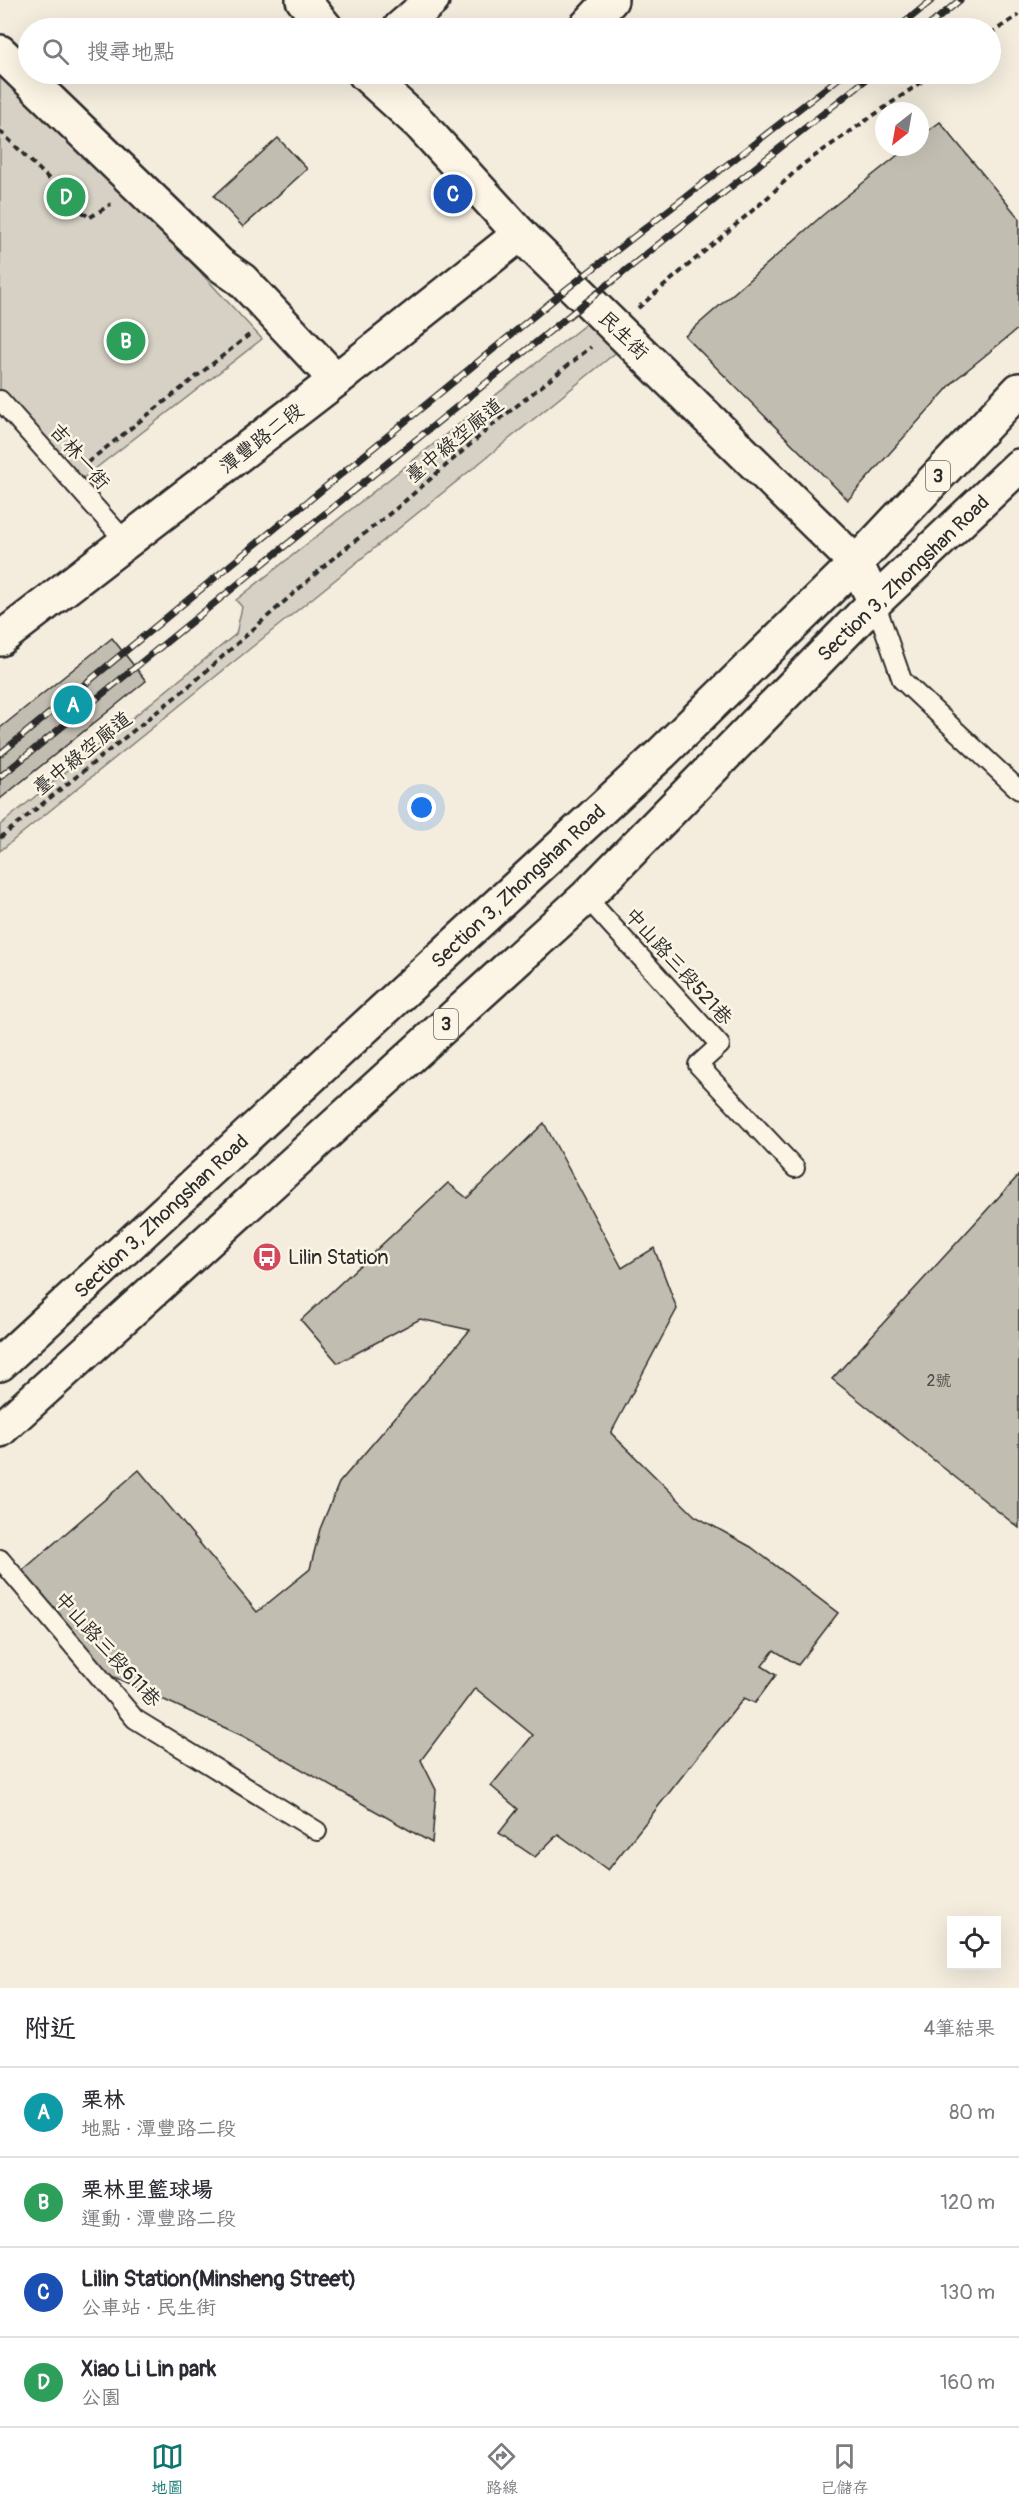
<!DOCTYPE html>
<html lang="zh-TW">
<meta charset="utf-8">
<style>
body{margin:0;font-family:Pangolin,"LXGW WenKai TC",sans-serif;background:#f2f2f3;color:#2b2b33}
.controls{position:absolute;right:18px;bottom:18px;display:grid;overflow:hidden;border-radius:0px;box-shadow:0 6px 24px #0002}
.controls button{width:54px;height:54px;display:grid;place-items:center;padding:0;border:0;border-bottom:2px solid #e1e1e2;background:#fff;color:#2b2b33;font:30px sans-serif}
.compass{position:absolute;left:875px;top:102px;width:54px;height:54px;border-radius:50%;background:#fff;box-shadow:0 6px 24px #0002;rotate:211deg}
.you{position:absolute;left:422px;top:808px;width:21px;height:21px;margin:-15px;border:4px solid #fff;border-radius:50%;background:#1a73e8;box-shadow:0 0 0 9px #1a73e833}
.badge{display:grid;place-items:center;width:39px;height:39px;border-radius:50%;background:#0f766e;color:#fff;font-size:20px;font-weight:700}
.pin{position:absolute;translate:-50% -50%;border:3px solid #fff;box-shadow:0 2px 6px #0006}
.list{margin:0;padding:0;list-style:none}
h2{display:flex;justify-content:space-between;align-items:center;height:78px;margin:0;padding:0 24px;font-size:26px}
h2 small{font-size:20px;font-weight:400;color:#7c7c81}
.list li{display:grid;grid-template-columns:39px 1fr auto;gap:18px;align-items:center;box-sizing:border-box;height:90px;padding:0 24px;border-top:2px solid #e1e1e2}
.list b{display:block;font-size:22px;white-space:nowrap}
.list p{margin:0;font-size:20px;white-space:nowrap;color:#7c7c81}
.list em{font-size:20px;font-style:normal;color:#7c7c81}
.icon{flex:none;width:33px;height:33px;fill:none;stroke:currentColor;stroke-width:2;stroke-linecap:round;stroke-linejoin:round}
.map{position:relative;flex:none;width:1019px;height:1988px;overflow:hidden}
.search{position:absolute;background:#fff;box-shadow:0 6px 24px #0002;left:18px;right:18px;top:18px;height:66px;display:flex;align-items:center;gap:15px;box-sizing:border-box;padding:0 21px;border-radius:33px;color:#7c7c81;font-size:22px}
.sheet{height:438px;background:#fff}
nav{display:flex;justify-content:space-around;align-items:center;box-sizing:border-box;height:84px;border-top:2px solid #e1e1e2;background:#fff;font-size:16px;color:#7c7c81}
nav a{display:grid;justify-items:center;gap:3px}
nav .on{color:#0f766e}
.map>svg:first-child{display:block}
.green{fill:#d6d1c4;stroke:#807e78;stroke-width:1.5}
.building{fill:#c2bdb1;stroke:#2b2b2b;stroke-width:1.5}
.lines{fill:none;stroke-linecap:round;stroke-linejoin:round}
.lane-casing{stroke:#2b2b2b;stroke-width:22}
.street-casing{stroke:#2b2b2b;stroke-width:38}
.primary-casing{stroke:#2b2b2b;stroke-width:38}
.path{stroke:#2b2b2b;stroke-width:4;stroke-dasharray:6 4.5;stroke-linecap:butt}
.lane{stroke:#fcf5e5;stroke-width:18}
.street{stroke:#fcf5e5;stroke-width:33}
.primary{stroke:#fcf5e5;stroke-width:33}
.rail-casing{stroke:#2b2b2b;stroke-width:7}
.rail{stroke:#fcf5e5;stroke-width:4.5;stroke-dasharray:14;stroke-linecap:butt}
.labels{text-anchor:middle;stroke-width:5;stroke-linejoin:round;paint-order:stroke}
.number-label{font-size:16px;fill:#51504c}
.shield{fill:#fcf5e5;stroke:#6a6863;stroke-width:1.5}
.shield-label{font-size:18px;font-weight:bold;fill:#2b2b2b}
.street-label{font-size:20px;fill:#2b2b2b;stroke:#fcf5e5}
.poi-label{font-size:20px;fill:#2b2b2b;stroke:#fcf5e5;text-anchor:start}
</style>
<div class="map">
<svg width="1019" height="1988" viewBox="0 0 1019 1988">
<rect width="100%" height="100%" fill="#f4edde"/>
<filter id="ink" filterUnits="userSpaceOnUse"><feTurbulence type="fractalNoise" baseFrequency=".0167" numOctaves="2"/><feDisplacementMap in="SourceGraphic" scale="12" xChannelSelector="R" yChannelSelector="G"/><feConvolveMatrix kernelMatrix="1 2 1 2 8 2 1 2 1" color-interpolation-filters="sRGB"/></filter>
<g filter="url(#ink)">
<g class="green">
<path d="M0,55l262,284 -189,147 -73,-89z"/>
<path d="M596,316l28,30 -624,505v-26l236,-191 6,-27 -6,-7z"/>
</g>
<g class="building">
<path d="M940,122l79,96v110l-64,52 -107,120 -163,-164 139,-122 84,-67h12v-10z"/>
<path d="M278,138l29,31 -64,58 -29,-31z"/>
<path d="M112,638l34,43 -146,118v-71z"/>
<path d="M544,1123l78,145 32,-20 23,61 -66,124 84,83 56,31 87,66 -40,52 -24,-15 -12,16 14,9 -21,28 -11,-5 -136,172 -50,-36 -23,23 -36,-24 19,-24 -27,-23 42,-51 -58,-47 -54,72 15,30 -4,53 -189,-107 -138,-63 -90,-96 124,-107 118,142 53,-43 10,-40 19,-46 131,-153 -50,-11 -82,44 -37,-43 147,-137 19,15z"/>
<path d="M1019,1175v353l-187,-149z"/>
</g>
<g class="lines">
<g class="lane-casing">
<g id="lane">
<path d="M0,400l126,142"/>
<path d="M875,602l27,78 117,110"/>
<path d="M586,897l134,148 -22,20 97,103"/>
<path d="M0,1559l135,160 182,112"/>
</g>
</g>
<g class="street-casing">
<g id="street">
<path d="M303,0l23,28"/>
<path d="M400,28l32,-28"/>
<path d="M585,28l26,-28"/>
<path d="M0,52l219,212 23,16 94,100"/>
<path d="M365,74l55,50 100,110 336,329 19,39"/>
<path d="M0,639l336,-259 184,-146"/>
</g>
</g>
<g class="primary-casing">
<g id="primary">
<path d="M0,1364l662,-611 194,-190 163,-173"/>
<path d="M0,1430l586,-533 289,-295 144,-136"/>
</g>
</g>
<g class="path">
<path d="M990,34l29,-19"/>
<path d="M0,131l89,87 22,-14"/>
<path d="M638,308l128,-109 36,-34 131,-91"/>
<path d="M88,462l161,-127"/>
<path d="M0,838l194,-156 137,-122 67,-53 97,-84 96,-76"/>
</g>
<use href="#lane" class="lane"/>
<use href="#street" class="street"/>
<use href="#primary" class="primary"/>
<g class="rail-casing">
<g id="rail">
<path d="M898,28l34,-28"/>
<path d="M926,28l34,-28"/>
<path d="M0,754l568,-466 276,-214"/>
<path d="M0,777l581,-471 292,-232"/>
</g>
</g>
<use href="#rail" class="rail"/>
</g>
</g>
<defs>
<g id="bus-disc" transform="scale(1.5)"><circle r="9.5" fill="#d1495b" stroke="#fcf5e5"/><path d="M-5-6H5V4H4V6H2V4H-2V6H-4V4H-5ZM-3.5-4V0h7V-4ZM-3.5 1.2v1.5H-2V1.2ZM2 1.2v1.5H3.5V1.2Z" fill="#fff"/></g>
</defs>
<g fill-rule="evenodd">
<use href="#bus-disc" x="267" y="1257"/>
</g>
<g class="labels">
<g class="number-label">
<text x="939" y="1386">2號</text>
</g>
<g class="shield">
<rect x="926" y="461" width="24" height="30" rx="4.5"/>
<rect x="434" y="1009" width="24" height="30" rx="4.5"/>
</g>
<g class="shield-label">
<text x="938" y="482">3</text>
<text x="446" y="1030">3</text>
</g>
<g class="street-label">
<text transform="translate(624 335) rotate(44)" y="7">民生街</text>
<text transform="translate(261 438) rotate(-38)" y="7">潭豐路二段</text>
<text transform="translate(454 440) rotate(-40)" y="7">臺中綠空廊道</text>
<text transform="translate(80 456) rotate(49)" y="7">吉林一街</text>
<text transform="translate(903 578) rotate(-44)" y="7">Section 3, Zhongshan Road</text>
<text transform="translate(82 753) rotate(-39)" y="7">臺中綠空廊道</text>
<text transform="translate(518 886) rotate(-43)" y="7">Section 3, Zhongshan Road</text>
<text transform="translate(679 966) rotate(48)" y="7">中山路三段521巷</text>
<text transform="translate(161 1216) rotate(-43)" y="7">Section 3, Zhongshan Road</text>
<text transform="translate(108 1649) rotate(48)" y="7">中山路三段611巷</text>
</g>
<g class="poi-label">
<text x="288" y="1264">Lilin Station</text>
</g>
</g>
</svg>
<div class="controls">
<button><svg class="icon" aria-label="locate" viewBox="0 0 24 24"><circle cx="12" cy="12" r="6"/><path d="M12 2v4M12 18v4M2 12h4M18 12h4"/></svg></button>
</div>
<svg class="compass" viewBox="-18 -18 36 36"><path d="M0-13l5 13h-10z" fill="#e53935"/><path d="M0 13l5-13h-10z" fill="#7c7c81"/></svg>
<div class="you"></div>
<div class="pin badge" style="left:73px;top:705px;background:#0f9aa8">A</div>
<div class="pin badge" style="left:126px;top:341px;background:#2e9e5b">B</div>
<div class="pin badge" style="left:453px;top:194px;background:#1a4fb4">C</div>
<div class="pin badge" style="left:66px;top:197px;background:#2e9e5b">D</div>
<div class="search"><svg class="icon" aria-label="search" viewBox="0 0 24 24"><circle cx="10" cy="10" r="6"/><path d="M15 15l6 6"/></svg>搜尋地點</div>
</div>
<section class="sheet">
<h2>附近<small>4筆結果</small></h2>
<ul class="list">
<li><span class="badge" style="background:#0f9aa8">A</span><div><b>栗林</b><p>地點 · 潭豐路二段</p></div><em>80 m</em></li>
<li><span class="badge" style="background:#2e9e5b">B</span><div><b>栗林里籃球場</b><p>運動 · 潭豐路二段</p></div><em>120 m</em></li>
<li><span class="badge" style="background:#1a4fb4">C</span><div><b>Lilin Station(Minsheng Street)</b><p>公車站 · 民生街</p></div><em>130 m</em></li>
<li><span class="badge" style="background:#2e9e5b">D</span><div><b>Xiao Li Lin park</b><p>公園</p></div><em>160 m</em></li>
</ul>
</section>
<nav>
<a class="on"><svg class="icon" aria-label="map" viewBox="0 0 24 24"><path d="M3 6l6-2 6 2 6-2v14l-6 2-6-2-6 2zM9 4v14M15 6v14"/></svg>地圖</a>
<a><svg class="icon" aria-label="directions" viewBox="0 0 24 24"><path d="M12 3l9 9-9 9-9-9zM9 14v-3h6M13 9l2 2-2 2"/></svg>路線</a>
<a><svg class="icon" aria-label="saved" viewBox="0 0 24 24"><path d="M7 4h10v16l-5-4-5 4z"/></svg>已儲存</a>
</nav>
